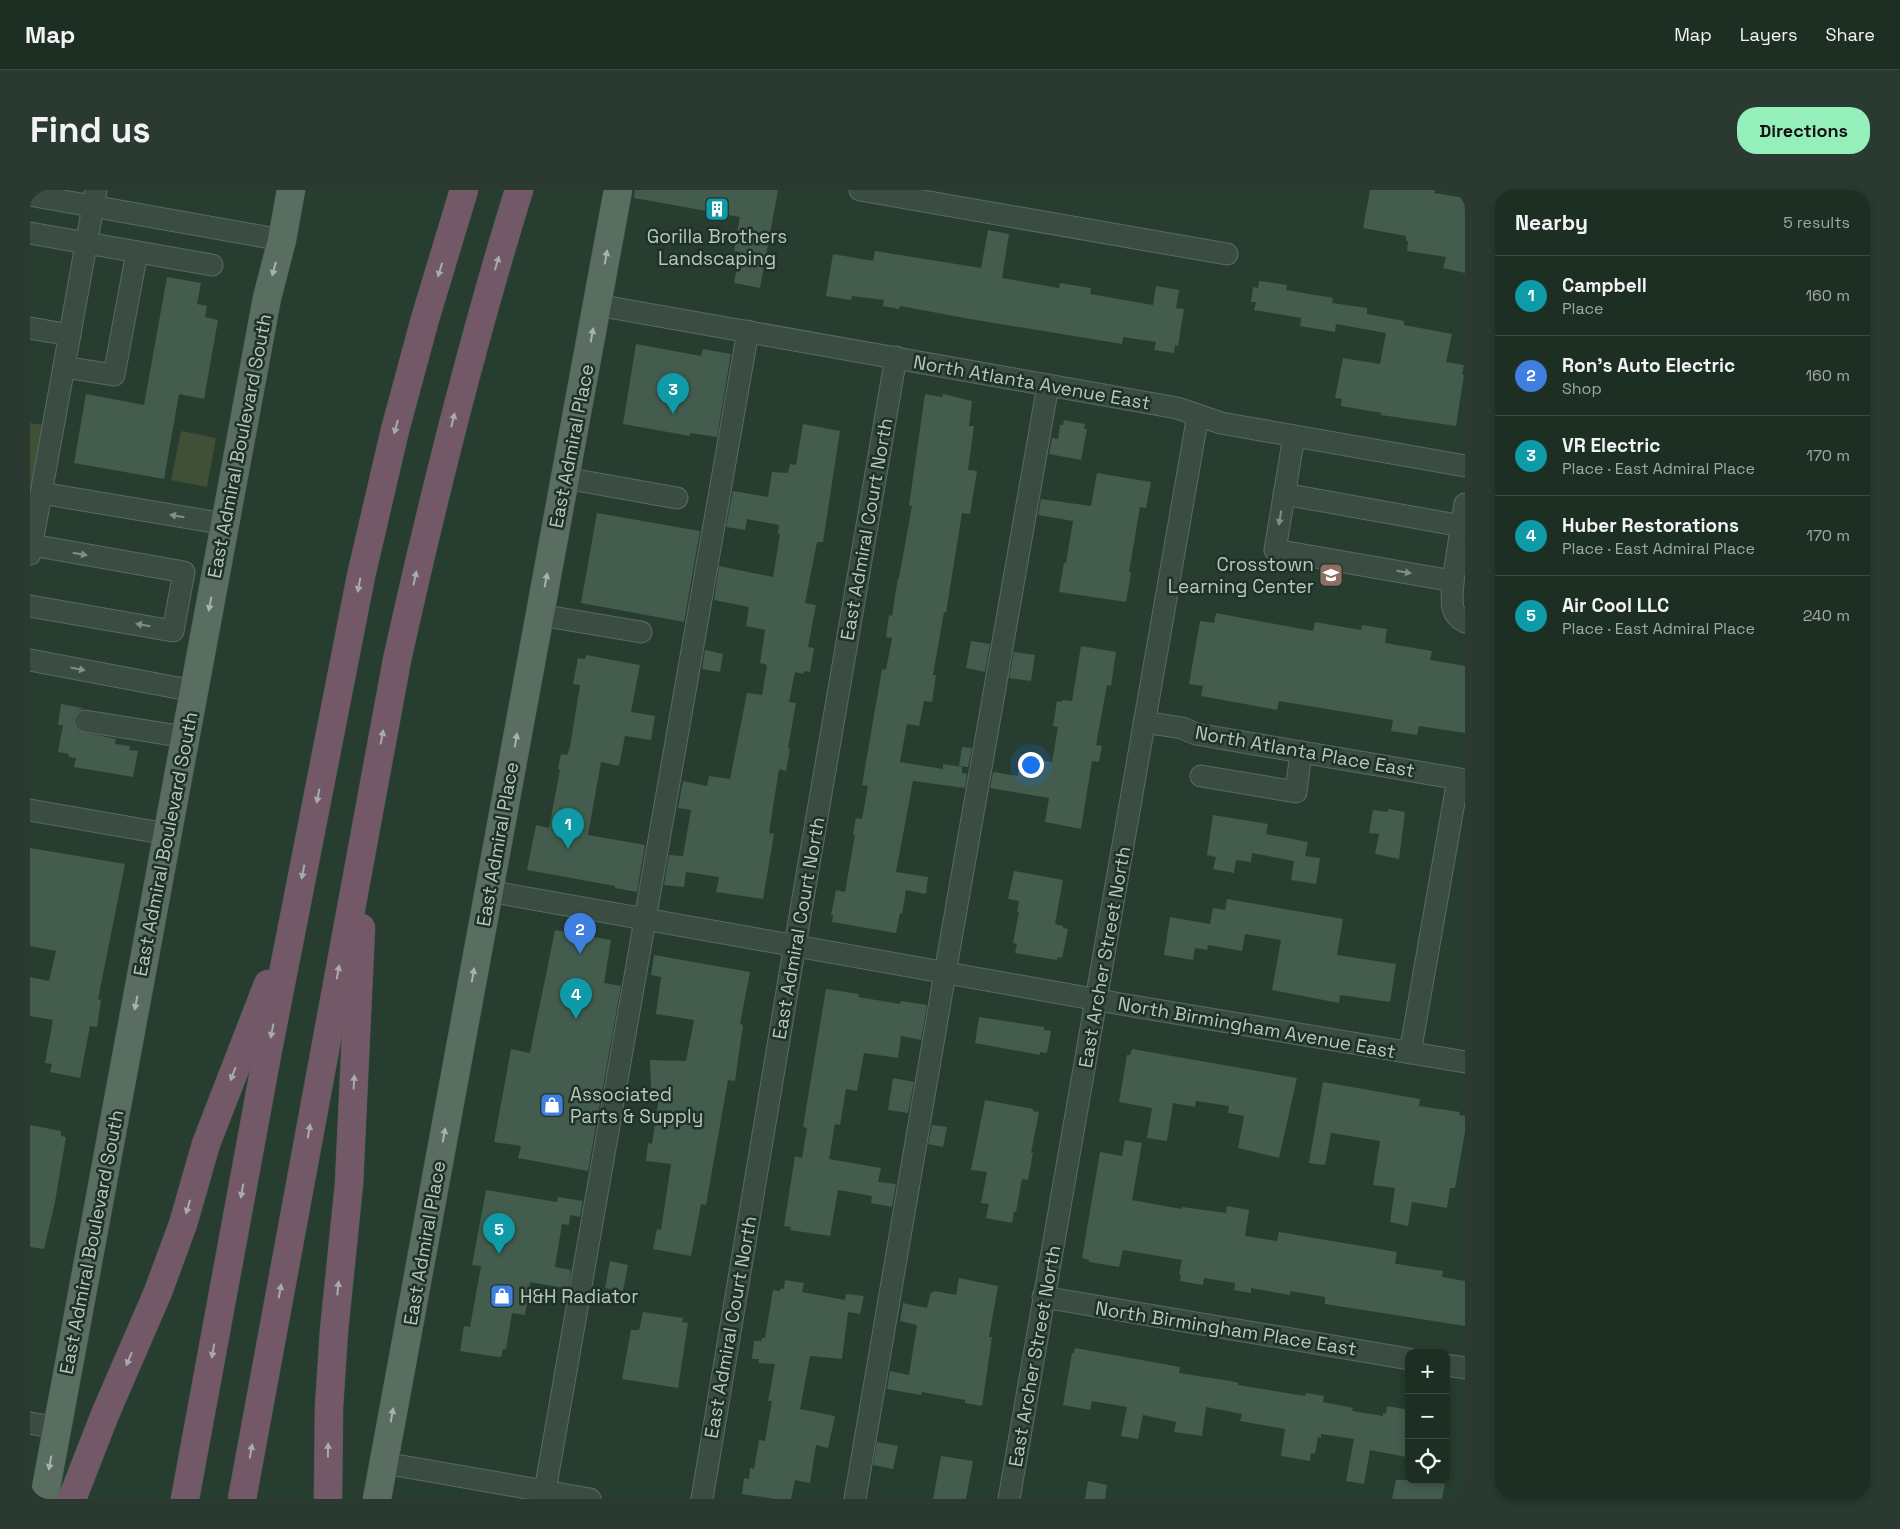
<!DOCTYPE html>
<meta charset="utf-8">
<style>
body{margin:0;font-family:"Space Grotesk",sans-serif;background:#2a3a30;color:#f1f3f6}
.controls{position:absolute;right:15px;bottom:15px;display:grid;overflow:hidden;border-radius:10px;box-shadow:0 2px 8px #0003}
.controls button{width:45px;height:45px;display:grid;place-items:center;padding:0;border:0;border-bottom:1px solid #3b4a41;background:#1d2e23;color:#f1f3f6;font:25px sans-serif}
.you{position:absolute;left:1000px;top:574px;width:18px;height:18px;margin:-12px;border:4px solid #fff;border-radius:50%;background:#1a73e8;box-shadow:0 0 0 8px #1a73e833}
.badge{display:grid;place-items:center;width:32px;height:32px;border-radius:50%;background:#95efbb;color:#fff;font-size:16px;font-weight:700}
.pin{position:absolute;translate:-50% -41px;filter:drop-shadow(0 1px 2px #0008)}
.pin::after{content:'';position:absolute;top:26px;width:18px;height:15px;background:inherit;clip-path:polygon(0 0,100% 0,50% 100%)}
.list{margin:0;padding:0;list-style:none}
h2{display:flex;justify-content:space-between;align-items:center;height:65px;margin:0;padding:0 20px;font-size:21px}
h2 small{font-size:16px;font-weight:400;color:#a0a8a6}
.list li{display:grid;grid-template-columns:32px 1fr auto;gap:15px;align-items:center;box-sizing:border-box;height:80px;padding:0 20px;border-top:1px solid #3b4a41}
.list b{display:block;font-size:19px;white-space:nowrap}
.list p{margin:0;font-size:16px;white-space:nowrap;color:#a0a8a6}
.list em{font-size:16px;font-style:normal;color:#a0a8a6}
.icon{flex:none;width:28px;height:28px;fill:none;stroke:currentColor;stroke-width:2;stroke-linecap:round;stroke-linejoin:round}
.map{position:relative;flex:none;width:1435px;height:1309px;overflow:hidden;border-radius:20px}
header{display:flex;align-items:center;gap:30px;box-sizing:border-box;height:70px;padding:0 25px;background:#1d2e23;border-bottom:1px solid #3b4a41}
header strong{font-size:24px}
nav{display:flex;gap:28px;margin-inline-start:auto;font-size:18px}
.intro{display:flex;align-items:center;justify-content:space-between;box-sizing:border-box;height:120px;padding:0 30px}
h1{margin:0;font-size:35px}
.button{padding:12px 22px;border-radius:20px;background:#95efbb;color:#111;font-size:18px;font-weight:700}
main{display:flex;gap:30px;padding:0 30px}
aside{flex:1;background:#1d2e23;border-radius:20px;box-shadow:0 2px 8px #0003}
.map>svg:first-child{display:block}
.green{fill:#3f5037}
.building{fill:#435c4d}
.lines{fill:none;stroke-linecap:round;stroke-linejoin:round}
.minor-casing{stroke:#596b60;stroke-width:23}
.major-casing{stroke:#47594e;stroke-width:29}
.highway-casing{stroke:#46584d;stroke-width:29}
.minor{stroke:#3b4d42;stroke-width:21}
.major{stroke:#596d61;stroke-width:28}
.highway{stroke:#735868;stroke-width:28}
.oneway{fill:#a4b6ab}
.oneway2{fill:#a6aca8}
.oneway3{fill:#7f9186}
.labels{text-anchor:middle;stroke-width:5;stroke-linejoin:round;paint-order:stroke}
.poi-label{font-size:19px;fill:#b7c8be;stroke:#203227;text-anchor:start}
.street-label{font-size:19px;fill:#b7c8be;stroke:#203227}
</style>
<header>
<strong>Map</strong>
<nav><a>Map</a><a>Layers</a><a>Share</a></nav>
</header>
<div class="intro"><h1>Find us</h1><a class="button">Directions</a></div>
<main>
<div class="map">
<svg width="1435" height="1309" viewBox="0 0 1435 1309">
<rect width="100%" height="100%" fill="#273d2f"/>
<g class="green">
<path d="M0,233l14,2 -14,74z"/>
<path d="M151,241l35,7 -9,49 -36,-7z"/>
</g>
<g class="building">
<path d="M605,0h143l-18,98 -26,-5 6,-31 -6,-1 6,-34 -106,-19z"/>
<path d="M1340,0h65l-1,3 31,5v75l-22,-5 3,-11 -39,-6 1,-10h-2v-5l-43,-8z"/>
<path d="M958,40l21,4 -7,44 57,10 1,-5 31,5 -1,6 63,11 3,-19 23,4 -3,18 8,1 -6,37 -3,-1 -1,8 -20,-3 2,-8 -33,-5 -1,7 -152,-25 -70,-13 -1,3 -16,-3 1,-6 -32,-4 -1,4 -25,-4 7,-42 40,7 2,-10 106,17z"/>
<path d="M137,87l34,6 -4,21 10,2 -2,11 13,3 -14,79 -25,-5 -15,85 -90,-16 12,-69 58,11z"/>
<path d="M1229,91l28,4 -1,5 47,8 -1,5 35,5v6l37,7v4l48,9 -6,28 18,3 -2,10h2l-8,51 -75,-11 1,-2 -41,-7 1,-7 -7,-1 8,-40 37,6 6,-31 -50,-9 -1,8 -35,-6 1,-8 -47,-8 2,-8h-5l2,-15 5,1z"/>
<path d="M606,154l65,12 2,-7 28,5 -14,83 -27,-4v3l-67,-12z"/>
<path d="M895,204l17,3 1,-3 29,7 -3,25h5l-6,44 9,1 -7,43 -8,-1 -16,100 -2,-1 -11,63h3l-4,27 -8,-1 -5,25 -12,-2 -7,38 43,7v-5l19,3v6l5,1 -2,14 -52,-7 -17,91 32,5 -2,17 -20,-4 -4,24 -2,-1 -4,20 -64,-11 1,-7h-2l5,-25 9,2 10,-57 -2,-1 3,-16 6,1 6,-33 -6,-1 20,-116 4,1 6,-32 -6,-1 3,-22 3,1 6,-39 1,1 13,-72 -3,-1z"/>
<path d="M1034,230l21,4 -1,5h3l-6,31 -32,-6 3,-16 6,1 2,-14h3z"/>
<path d="M773,234l37,7 -17,111h-6l-12,61 11,2 -8,42 6,1 -4,24 -6,-1 -1,3 -8,-2 -6,30 7,1 -8,45 2,1 -4,22 -7,-2 -10,64 5,1 -11,65 -47,-7 3,-15 -33,-5 -2,15 -20,-2 5,-30 14,1 8,-46 -13,-2 5,-27 24,5 2,-10 21,3 17,-86 15,2 5,-30 -7,-2 5,-33 -19,-4 3,-19 -35,-7 5,-34 54,11 7,-43h-2l1,-9 -32,-6 -2,11 -19,-3 7,-36 35,6 4,-25 16,1 2,-9 6,1z"/>
<path d="M1067,283l54,9 -5,26 -6,-1 -11,65 2,1 -5,29 -67,-10 5,-29h2l7,-42 -35,-6 3,-16 50,7z"/>
<path d="M567,323l103,18 -16,91 -103,-19z"/>
<path d="M1186,423l97,18 2,-9 46,8 1,-5 25,4 -2,14 47,8 -2,9 35,6v67l-46,-7 -2,9 -26,-4 2,-11 -114,-19 -2,9 -76,-14 2,-10 -14,-2 11,-63 14,2z"/>
<path d="M941,451l19,3 -5,28 -19,-4z"/>
<path d="M1051,456l35,6 -5,34 -4,-1 -11,60 6,1 -3,16 -7,-1 -11,68 -36,-7 4,-24 -59,-10 3,-16 25,4 3,-19 31,5 6,-35 -5,-1 4,-25 5,1v-2l10,1z"/>
<path d="M675,460l18,4 -3,18 -18,-3z"/>
<path d="M984,462l21,3 -4,26 -22,-3z"/>
<path d="M556,465l54,10 -9,47 24,4 -4,24 -26,-4 -6,30 -18,-4 -13,73 57,10 -8,47 -22,-4v-2l-88,-16 9,-45 13,3 11,-58 -2,-1 3,-15 6,1 3,-8 10,-62 -7,-1 5,-26 7,1z"/>
<path d="M31,514l22,4 -7,5 -3,6 1,7 4,5 38,8 -1,5 15,2 -1,4 9,1 -5,26 -59,-10 2,-9 -8,-1 1,-3 -11,-2 5,-27h-5z"/>
<path d="M932,557l10,1 -4,19 -9,-1z"/>
<path d="M1358,619l17,3 -6,47 -24,-5 4,-20 -10,-1 4,-23 15,2z"/>
<path d="M1183,625l55,9 -2,10 42,8 -3,14 15,2 -4,26 -25,-4 3,-19 -42,-8 -1,9 -15,-2 -2,13 -21,-4 3,-12 -9,-2z"/>
<path d="M0,658l95,16 -27,135 3,1 -4,27 -7,-1 -10,52 -30,-6 2,-8 -7,-1 8,-43 -23,-4v-39l19,4 7,-30 -26,-5z"/>
<path d="M984,681l49,9 -8,44 8,2v2l5,1 -6,29 -5,-1v3l-42,-7 2,-9 -4,-1 6,-31h-2l2,-11 -11,-2z"/>
<path d="M1197,709l116,20 -6,36 59,9 -6,38 -50,-7 -1,8 -67,-13 9,-50 -36,-6 -3,17 -34,-6 -1,5 -12,-2 -2,12 -29,-5 6,-38 40,7 3,-16 12,2z"/>
<path d="M525,740l56,10 -7,43 17,3 -33,185 -70,-13 3,-12 -27,-4 17,-93 19,4z"/>
<path d="M624,765l96,17 -10,52 3,1 -8,56 -7,-1 -22,125 -5,-1 -10,52 -38,-7 4,-20 4,1 10,-66 -25,-3 2,-18 4,1 8,-54 -9,-2 -1,-28 36,1 8,-41 -38,-6 5,-37 -10,-2z"/>
<path d="M796,799l33,5 -1,3 42,7 1,-3 26,4 -6,35 -20,-4 -3,22 -34,-5 -7,38 -11,-2 -6,36 -5,-1 -6,35 52,9 -3,14 18,2 -4,23 -21,-4 1,-7 -34,-6 -8,46 -40,-6 1,-3 -7,-1 11,-70 7,2 5,-30 -4,-1z"/>
<path d="M949,827l65,10v3l7,1 -4,22 -7,-1v3l-65,-12z"/>
<path d="M1102,859l165,29 -18,80 -41,-10 6,-32 -16,-3 1,-7 -33,-5 -1,6 -22,-4 -6,38 -20,-3 5,-30 -33,-6 8,-47h3z"/>
<path d="M863,888l21,4 -6,31 -20,-3z"/>
<path d="M1293,892l97,17 -1,7 41,6 -1,3 6,1v16l-10,56h-5l-3,20 -35,-6 -4,24 -18,-4 5,-34 -22,-3 7,-44 -49,-8 -6,32 -16,-2z"/>
<path d="M955,910l48,9v2l6,1 -8,41h2l-5,27 -6,-1 -6,33 -2,-1 -2,12 -26,-5 3,-14 -8,-1 6,-31 -16,-2z"/>
<path d="M0,935l31,6v5l5,1 -11,65 -11,47 -14,-2z"/>
<path d="M902,935l15,2 -4,20 -15,-3z"/>
<path d="M1095,950l17,3 -10,57 49,9 1,-2 44,6 1,-7 22,4 -4,26 32,5 2,-9 118,20 -2,11 2,1 46,7 -1,6 23,4v45l-140,-22v-7l-35,-6v4l-39,-7v5l-17,-3 1,-7 -31,-5 -1,7 -23,-4 1,-6 -2,-1 3,-14 -59,-10 -4,17 -30,-5v-2l-7,-2 18,-106 22,4z"/>
<path d="M456,1000l71,12 1,-5 25,4 -3,16 -10,-2 -1,10 -7,-1 -7,43 16,3 -3,19 -38,-7 -5,33 -13,-2 -6,36h-3l-2,8h-3l-38,-6 4,-25 6,1 11,-61 -9,-1z"/>
<path d="M580,1071l18,4 -5,26 -18,-3z"/>
<path d="M929,1088l39,8 -9,51h3l-10,69 -17,-3v-3l-43,-8 -1,3 -34,-6 3,-18 19,4 8,-50 -17,-4 3,-18 24,5 4,-16 2,1 1,-2 22,4z"/>
<path d="M755,1090l19,3 -2,9 43,8 1,-6 18,2 -4,18 -12,-2 -6,47 -32,-3 -10,53 35,7 -7,32 -12,-3 -6,38 -15,-3 -4,19h-16l-33,-5 2,-16 5,1 1,-11 4,1 5,-29 6,1 7,-40h-4l7,-37 -17,-1 1,-4h-7l2,-18h7l1,-3h3l8,-48 7,1 1,-3 3,1z"/>
<path d="M613,1122l40,6 -1,4 6,1 -10,65 -56,-9 9,-49h8z"/>
<path d="M1045,1158l105,19 -1,6 51,8 8,2v2l67,11 1,-3 18,3 -1,6 30,6 -1,3 31,5v-3l3,1 1,-8 22,4v31l-3,16 -36,-7 -6,34 -18,-3 8,-42 -33,-5v4l-3,-1 -3,17 -4,-1 -1,8 -29,-5 4,-27 -45,-8 2,-7 -36,-7 -4,29 -28,-4 2,-10 -33,-7 -5,24 -17,-3 6,-29 -35,-6 -2,9 -27,-5 9,-52h2z"/>
<path d="M847,1252l21,4 -5,23 -20,-4z"/>
<path d="M911,1266l32,5 -7,38h-33z"/>
<path d="M1366,1290h29l20,4 -3,15h-50z"/>
<path d="M1058,1291l19,4 -2,14h-20z"/>
</g>
<g class="lines">
<g class="minor-casing">
<g id="minor">
<path d="M830,0l367,64"/>
<path d="M0,5l252,45"/>
<path d="M0,43l182,32"/>
<path d="M567,115l580,103 44,15 244,43"/>
<path d="M0,138l40,7"/>
<path d="M34,177l50,8 23,-123"/>
<path d="M1264,246l-19,114 178,31 12,-77"/>
<path d="M535,288l112,20"/>
<path d="M11,303l184,31"/>
<path d="M1254,304l178,32"/>
<path d="M0,364l66,-364"/>
<path d="M1423,391c0,16 -6,32 12,41"/>
<path d="M0,416l143,25 11,-59 -152,-27"/>
<path d="M510,425l101,17"/>
<path d="M0,470l164,31"/>
<path d="M55,531l100,16"/>
<path d="M1114,532l38,6 14,6 269,46"/>
<path d="M1171,586l95,16 5,-40"/>
<path d="M0,620l137,24"/>
<path d="M458,701l633,113 344,58"/>
<path d="M1380,863l48,-274"/>
<path d="M1013,1107l366,62"/>
<path d="M1416,1175l19,3"/>
<path d="M0,1233l27,5"/>
<path d="M354,1273l206,36"/>
<path d="M515,1301l203,-1160"/>
<path d="M672,1309l88,-525 106,-617"/>
<path d="M825,1309l90,-526 103,-588"/>
<path d="M979,1309l189,-1084"/>
</g>
</g>
<g class="major-casing">
<g id="major">
<path d="M14,1309l223,-1201 15,-58 9,-50"/>
<path d="M347,1309l241,-1309"/>
</g>
</g>
<g class="highway-casing">
<g id="highway">
<path d="M42,1309l34,-87 52,-120 25,-68 23,-80 62,-160"/>
<path d="M155,1309l82,-444 94,-479 34,-146 30,-111 39,-129"/>
<path d="M212,1309l155,-839c35,-158 74,-315 122,-470"/>
<path d="M298,1309l1,-92 5,-76 15,-147 12,-256"/>
</g>
</g>
<use href="#minor" class="minor"/>
<use href="#major" class="major"/>
<use href="#highway" class="highway"/>
</g>
<defs><path id="oneway-solid" d="M-6-.8H1V-3.2L6.5 0L1 3.2V.8H-6Z" transform="scale(1.25)"/></defs>
<g class="oneway">
<use href="#oneway-solid" transform="translate(576 67) rotate(-80)"/>
<use href="#oneway-solid" transform="translate(244 79) rotate(105)"/>
<use href="#oneway-solid" transform="translate(562 145) rotate(-80)"/>
<use href="#oneway-solid" transform="translate(516 390) rotate(-79)"/>
<use href="#oneway-solid" transform="translate(180 414) rotate(101)"/>
<use href="#oneway-solid" transform="translate(486 550) rotate(-80)"/>
<use href="#oneway-solid" transform="translate(443 785) rotate(-80)"/>
<use href="#oneway-solid" transform="translate(106 813) rotate(101)"/>
<use href="#oneway-solid" transform="translate(414 945) rotate(-80)"/>
<use href="#oneway-solid" transform="translate(362 1225) rotate(-80)"/>
<use href="#oneway-solid" transform="translate(20 1273) rotate(100)"/>
</g>
<g class="oneway2">
<use href="#oneway-solid" transform="translate(467 73) rotate(-74)"/>
<use href="#oneway-solid" transform="translate(410 80) rotate(107)"/>
<use href="#oneway-solid" transform="translate(423 230) rotate(-76)"/>
<use href="#oneway-solid" transform="translate(366 237) rotate(105)"/>
<use href="#oneway-solid" transform="translate(385 388) rotate(-78)"/>
<use href="#oneway-solid" transform="translate(329 395) rotate(101)"/>
<use href="#oneway-solid" transform="translate(352 547) rotate(-79)"/>
<use href="#oneway-solid" transform="translate(288 606) rotate(101)"/>
<use href="#oneway-solid" transform="translate(273 682) rotate(101)"/>
<use href="#oneway-solid" transform="translate(308 782) rotate(-80)"/>
<use href="#oneway-solid" transform="translate(242 841) rotate(101)"/>
<use href="#oneway-solid" transform="translate(203 884) rotate(111)"/>
<use href="#oneway-solid" transform="translate(324 892) rotate(-87)"/>
<use href="#oneway-solid" transform="translate(279 941) rotate(-80)"/>
<use href="#oneway-solid" transform="translate(212 1001) rotate(100)"/>
<use href="#oneway-solid" transform="translate(158 1017) rotate(106)"/>
<use href="#oneway-solid" transform="translate(308 1098) rotate(-84)"/>
<use href="#oneway-solid" transform="translate(250 1101) rotate(-80)"/>
<use href="#oneway-solid" transform="translate(183 1161) rotate(100)"/>
<use href="#oneway-solid" transform="translate(99 1169) rotate(113)"/>
<use href="#oneway-solid" transform="translate(298 1260) rotate(-89)"/>
<use href="#oneway-solid" transform="translate(221 1261) rotate(-80)"/>
</g>
<g class="oneway3">
<use href="#oneway-solid" transform="translate(147 326) rotate(-170)"/>
<use href="#oneway-solid" transform="translate(1250 328) rotate(99)"/>
<use href="#oneway-solid" transform="translate(50 364) rotate(10)"/>
<use href="#oneway-solid" transform="translate(1374 382) rotate(10)"/>
<use href="#oneway-solid" transform="translate(113 435) rotate(-170)"/>
<use href="#oneway-solid" transform="translate(48 479) rotate(11)"/>
</g>
<defs>
<g id="building-square" transform="scale(1.25)"><rect x="-9" y="-9" width="18" height="18" rx="4" fill="#0f9aa8" stroke="#203227"/><path d="M-4-6H4V6H1V3H-1V6H-4ZM-2.5-4.3h1.7v1.8h-1.7ZM.8-4.3h1.7v1.8H.8ZM-2.5-1h1.7V.8h-1.7ZM.8-1h1.7V.8H.8Z" fill="#fff"/></g>
<g id="school-square" transform="scale(1.25)"><rect x="-9" y="-9" width="18" height="18" rx="4" fill="#8d6e63" stroke="#203227"/><path d="M0-5L7-2L0 1L-7-2ZM-4 1L0 2.5L4 1V4Q0 6-4 4Z" fill="#fff"/></g>
<g id="shop-square" transform="scale(1.25)"><rect x="-9" y="-9" width="18" height="18" rx="4" fill="#3f7fe0" stroke="#203227"/><path d="M-5-2.5h2.3a2.7 3.5 0 0 1 5.4 0H5L5.5 6h-11ZM-1.5-2.5h3a1.5 2.3 0 0 0-3 0Z" fill="#fff"/></g>
</defs>
<g fill-rule="evenodd">
<use href="#building-square" x="687" y="19"/>
<use href="#school-square" x="1301" y="385"/>
<use href="#shop-square" x="522" y="915"/>
<use href="#shop-square" x="472" y="1106"/>
</g>
<g class="labels">
<g class="poi-label">
<text x="687" y="53" text-anchor="middle">Gorilla Brothers<tspan x="687" dy="22">Landscaping</tspan></text>
<text x="1284" y="381" text-anchor="end">Crosstown<tspan x="1284" dy="22">Learning Center</tspan></text>
<text x="540" y="911">Associated<tspan x="540" dy="22">Parts &amp; Supply</tspan></text>
<text x="490" y="1113">H&amp;H Radiator</text>
</g>
<g class="street-label">
<text transform="translate(1002 192) rotate(10)" y="7">North Atlanta Avenue East</text>
<text transform="translate(209 256) rotate(-79)" y="7">East Admiral Boulevard South</text>
<text transform="translate(541 256) rotate(-79)" y="7">East Admiral Place</text>
<text transform="translate(836 339) rotate(-80)" y="7">East Admiral Court North</text>
<text transform="translate(1275 561) rotate(10)" y="7">North Atlanta Place East</text>
<text transform="translate(135 654) rotate(-79)" y="7">East Admiral Boulevard South</text>
<text transform="translate(467 654) rotate(-80)" y="7">East Admiral Place</text>
<text transform="translate(768 738) rotate(-80)" y="7">East Admiral Court North</text>
<text transform="translate(1074 767) rotate(-80)" y="7">East Archer Street North</text>
<text transform="translate(1227 837) rotate(10)" y="7">North Birmingham Avenue East</text>
<text transform="translate(61 1052) rotate(-79)" y="7">East Admiral Boulevard South</text>
<text transform="translate(394 1053) rotate(-80)" y="7">East Admiral Place</text>
<text transform="translate(700 1137) rotate(-80)" y="7">East Admiral Court North</text>
<text transform="translate(1196 1138) rotate(9)" y="7">North Birmingham Place East</text>
<text transform="translate(1004 1166) rotate(-80)" y="7">East Archer Street North</text>
</g>
</g>
</svg>
<div class="controls">
<button>+</button>
<button>−</button>
<button><svg class="icon" aria-label="locate" viewBox="0 0 24 24"><circle cx="12" cy="12" r="6"/><path d="M12 2v4M12 18v4M2 12h4M18 12h4"/></svg></button>
</div>
<div class="you"></div>
<div class="pin badge" style="left:538px;top:659px;background:#0f9aa8">1</div>
<div class="pin badge" style="left:550px;top:764px;background:#3f7fe0">2</div>
<div class="pin badge" style="left:643px;top:224px;background:#0f9aa8">3</div>
<div class="pin badge" style="left:546px;top:829px;background:#0f9aa8">4</div>
<div class="pin badge" style="left:469px;top:1064px;background:#0f9aa8">5</div>
</div>
<aside>
<h2>Nearby<small>5 results</small></h2>
<ul class="list">
<li><span class="badge" style="background:#0f9aa8">1</span><div><b>Campbell</b><p>Place</p></div><em>160 m</em></li>
<li><span class="badge" style="background:#3f7fe0">2</span><div><b>Ron's Auto Electric</b><p>Shop</p></div><em>160 m</em></li>
<li><span class="badge" style="background:#0f9aa8">3</span><div><b>VR Electric</b><p>Place · East Admiral Place</p></div><em>170 m</em></li>
<li><span class="badge" style="background:#0f9aa8">4</span><div><b>Huber Restorations</b><p>Place · East Admiral Place</p></div><em>170 m</em></li>
<li><span class="badge" style="background:#0f9aa8">5</span><div><b>Air Cool LLC</b><p>Place · East Admiral Place</p></div><em>240 m</em></li>
</ul>
</aside>
</main>
